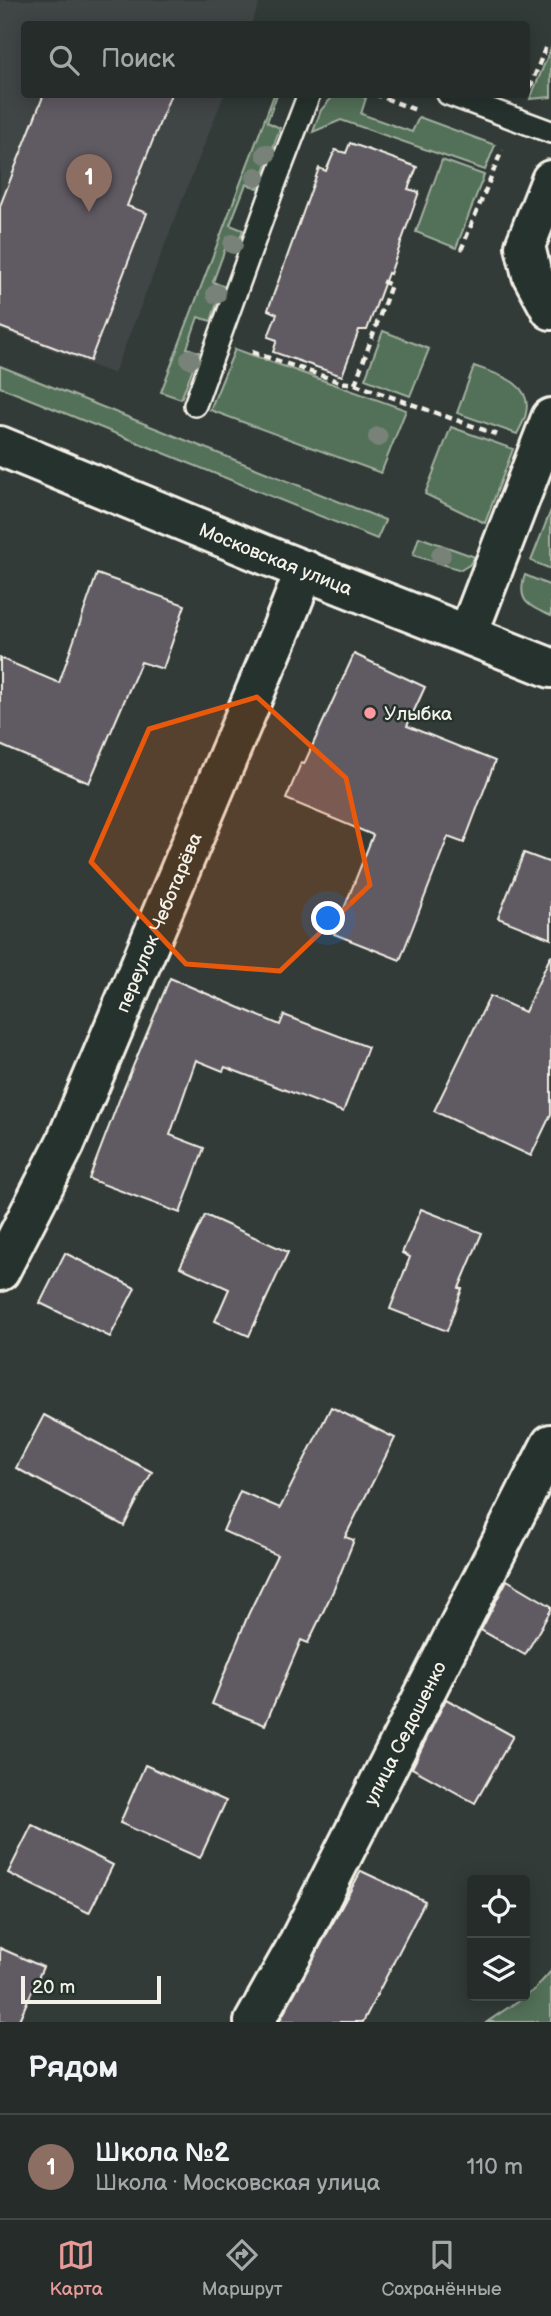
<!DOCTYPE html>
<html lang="ru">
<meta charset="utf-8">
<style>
body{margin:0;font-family:"Balsamiq Sans",sans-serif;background:#323836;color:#f1f3f6}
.controls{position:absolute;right:21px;bottom:21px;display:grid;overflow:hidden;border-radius:7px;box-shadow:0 4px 18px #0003}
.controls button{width:63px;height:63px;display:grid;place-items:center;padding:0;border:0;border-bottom:2px solid #424847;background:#262c2a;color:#f1f3f6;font:35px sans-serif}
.scale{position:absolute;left:21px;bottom:18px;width:140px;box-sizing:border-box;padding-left:7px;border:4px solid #f4f1e8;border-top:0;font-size:19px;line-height:24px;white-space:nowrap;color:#f4f1e8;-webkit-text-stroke:5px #26332d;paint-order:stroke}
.you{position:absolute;left:329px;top:919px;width:24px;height:24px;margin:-18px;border:5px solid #fff;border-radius:50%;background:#1a73e8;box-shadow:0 0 0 10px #1a73e833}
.badge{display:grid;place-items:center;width:46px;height:46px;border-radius:50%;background:#e69b98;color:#fff;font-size:23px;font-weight:700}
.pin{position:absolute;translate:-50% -58px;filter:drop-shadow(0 2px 4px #0008)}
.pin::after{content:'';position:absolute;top:37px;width:24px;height:21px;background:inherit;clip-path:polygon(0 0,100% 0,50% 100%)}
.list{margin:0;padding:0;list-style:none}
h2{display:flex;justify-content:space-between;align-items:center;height:91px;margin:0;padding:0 28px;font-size:30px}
h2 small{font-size:23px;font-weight:400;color:#a4a7a8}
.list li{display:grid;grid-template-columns:46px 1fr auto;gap:21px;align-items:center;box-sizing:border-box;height:105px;padding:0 28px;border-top:2px solid #424847}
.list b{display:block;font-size:26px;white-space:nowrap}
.list p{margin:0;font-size:23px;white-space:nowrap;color:#a4a7a8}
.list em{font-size:23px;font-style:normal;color:#a4a7a8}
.icon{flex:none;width:38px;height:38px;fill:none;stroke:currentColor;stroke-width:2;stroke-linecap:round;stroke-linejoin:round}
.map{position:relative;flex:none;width:551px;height:2022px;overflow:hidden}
.search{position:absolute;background:#262c2a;box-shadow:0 4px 18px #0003;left:21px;right:21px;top:21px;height:77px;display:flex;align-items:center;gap:18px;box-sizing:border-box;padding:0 24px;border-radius:7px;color:#a4a7a8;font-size:26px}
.sheet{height:196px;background:#262c2a}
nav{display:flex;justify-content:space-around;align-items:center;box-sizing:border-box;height:98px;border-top:2px solid #424847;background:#262c2a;font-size:19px;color:#a4a7a8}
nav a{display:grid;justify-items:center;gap:4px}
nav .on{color:#e69b98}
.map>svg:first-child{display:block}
.built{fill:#404445}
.green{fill:#527058;stroke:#a3b0a0;stroke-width:2}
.building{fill:#605a63;stroke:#f4f1e8;stroke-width:2}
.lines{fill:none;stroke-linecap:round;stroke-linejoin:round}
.lane-casing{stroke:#f4f1e8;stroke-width:26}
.street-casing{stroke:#f4f1e8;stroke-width:44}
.secondary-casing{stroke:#f4f1e8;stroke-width:44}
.path{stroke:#f4f1e8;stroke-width:4.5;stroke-dasharray:7 5;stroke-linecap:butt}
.lane{stroke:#26332d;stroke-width:21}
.street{stroke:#26332d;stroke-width:38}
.secondary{stroke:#26332d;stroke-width:38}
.tree{fill:#798279}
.marked{fill:#e8590c;fill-opacity:0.2;stroke:#e8590c;stroke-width:5;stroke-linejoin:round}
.poi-dot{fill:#ff9aa2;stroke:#26332d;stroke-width:2.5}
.labels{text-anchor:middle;stroke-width:5;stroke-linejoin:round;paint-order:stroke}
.street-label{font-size:19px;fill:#f4f1e8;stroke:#26332d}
.poi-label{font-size:19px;fill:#f4f1e8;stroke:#26332d;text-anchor:start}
</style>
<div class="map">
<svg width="551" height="2022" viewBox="0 0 551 2022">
<rect width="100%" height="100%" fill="#323b38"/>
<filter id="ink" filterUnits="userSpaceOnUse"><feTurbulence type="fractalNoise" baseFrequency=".0143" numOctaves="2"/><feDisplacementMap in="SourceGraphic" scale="14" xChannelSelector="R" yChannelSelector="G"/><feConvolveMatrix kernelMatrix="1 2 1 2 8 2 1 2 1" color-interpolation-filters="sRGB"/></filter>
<g filter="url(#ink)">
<path class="built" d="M0,0h261l-10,24h-227v70l200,1 -110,279 -114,-44z"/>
<g class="green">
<path d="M551,48v49l-21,2z"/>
<path d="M274,95h3l-10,27 13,6 -22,60 -12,-4 -16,41 13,5 -8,22 -10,-3 -12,33 10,4 -12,35 -13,-4 -11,31 12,4 -18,47 -20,-7z"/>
<path d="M334,95h24l8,3 -5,16 51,18 7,-15 76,28 -10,25 -144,-50 -28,12 8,-22z"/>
<path d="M442,160l42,15 -28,73 -40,-16z"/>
<path d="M383,331l46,18 -19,47 -45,-17z"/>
<path d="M235,349l171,61 -25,63 -171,-63z"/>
<path d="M0,366l385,154v1l-8,18 -377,-152z"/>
<path d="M474,366c22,8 59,16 52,47 -1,7 -6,15 -9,21l-60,-21z"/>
<path d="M451,427l62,22 -28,74 -60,-29z"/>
<path d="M551,510v59l-20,-8z"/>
<path d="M419,537l56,20 -6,8 -8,5 -48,-15z"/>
<path d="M525,575l26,11v30c-22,-9 -35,-15 -26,-41z"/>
<path d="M551,1971v51h-64l47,-32z"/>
</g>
<g class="building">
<path d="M44,94h127l-44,112 20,7 -57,148 -90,-34v-121z"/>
<path d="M350,143l67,24 -9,22 11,3 -29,82 -2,-1 -21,57h-8l-17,46 -69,-24 4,-12 -9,-3 9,-23 -9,-4 51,-142 7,3 9,-21 11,3z"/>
<path d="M97,574l88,31 -22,64 -22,-7 -52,121 -89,-38v-87l59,25z"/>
<path d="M354,654l71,33 -18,39 88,35 -31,82 -16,-6 -48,123 -66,-26 39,-99 -87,-36 15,-36 3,1z"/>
<path d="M524,853l27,10v76l-53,-21z"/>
<path d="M551,955v159l-20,42 -97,-45 56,-115 35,16z"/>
<path d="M170,978l110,47 4,-10 84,32 -25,65 -118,-45 -2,4 -27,-11 -26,75 34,13 -24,65 -91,-34 32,-84z"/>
<path d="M421,1209l61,24 -23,55 3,1 -15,42 -57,-22 20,-52 -8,-4z"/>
<path d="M205,1215l83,37 -39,84 -34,-15 14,-32 -49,-22z"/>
<path d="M65,1253l70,35 -25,49 -70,-34z"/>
<path d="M331,1407l64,31 -50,99 9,3 -20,49 -26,54 -7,-3 -36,85 -53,-21 36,-89 29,-60 -54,-24 17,-40 40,17z"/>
<path d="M44,1415l108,57 -28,54 -108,-58z"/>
<path d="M507,1580l44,26v4l-26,45 -44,-25z"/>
<path d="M446,1699l67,37 -38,67 -63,-35z"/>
<path d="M145,1765l81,36 -26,57 -80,-35z"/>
<path d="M32,1825l81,40 -24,48 -81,-40z"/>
<path d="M361,1871l64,30 -62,121h-84z"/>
<path d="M0,1948l43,19 -25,55h-18z"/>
</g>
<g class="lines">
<g class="lane-casing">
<g id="lane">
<path d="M448,94l103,38"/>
<path d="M195,405l81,-225 33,-86"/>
</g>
</g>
<g class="street-casing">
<g id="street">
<path d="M551,180l-26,66 7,29 19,35"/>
<path d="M468,634l83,-216"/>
<path id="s1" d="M0,1271l65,-127 217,-516 23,-58"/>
<path id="s2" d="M254,2022l41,-73 256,-505"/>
</g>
</g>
<g class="secondary-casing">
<g id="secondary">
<path id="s3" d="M0,446l268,110 283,112"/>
</g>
</g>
<g class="path">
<path d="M530,88l16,-42"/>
<path d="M374,94l42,16"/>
<path d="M461,250l41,-100"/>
<path d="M252,352l88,30 15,2 143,51"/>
<path d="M355,384l36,-99 -12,-5"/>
</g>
<use href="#lane" class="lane"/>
<use href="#street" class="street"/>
<use href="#secondary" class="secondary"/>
</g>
<g class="tree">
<circle cx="266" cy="154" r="10"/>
<circle cx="256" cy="177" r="10"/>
<circle cx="233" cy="244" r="10"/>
<circle cx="216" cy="294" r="10"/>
<circle cx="190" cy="359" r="10"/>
<circle cx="378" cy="437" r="10"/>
<circle cx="441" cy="555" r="10"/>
</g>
</g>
<path class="marked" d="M257,697l89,81 24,107 -90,86 -94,-7 -95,-102 58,-133z"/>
<circle class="poi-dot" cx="370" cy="713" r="7"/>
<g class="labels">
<g class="street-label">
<text dy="7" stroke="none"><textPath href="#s3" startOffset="298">Московская улица</textPath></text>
<text dy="7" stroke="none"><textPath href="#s1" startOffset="383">переулок Чеботарёва</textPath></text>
<text dy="7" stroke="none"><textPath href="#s2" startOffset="326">улица Седошенко</textPath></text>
</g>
<g class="poi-label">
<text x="384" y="720">Улыбка</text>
</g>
</g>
</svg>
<div class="controls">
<button><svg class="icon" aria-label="locate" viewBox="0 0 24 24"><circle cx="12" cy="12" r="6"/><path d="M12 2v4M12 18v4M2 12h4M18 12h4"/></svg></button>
<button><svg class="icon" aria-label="layers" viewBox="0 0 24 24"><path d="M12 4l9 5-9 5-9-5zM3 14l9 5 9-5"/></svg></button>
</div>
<div class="scale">20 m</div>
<div class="you"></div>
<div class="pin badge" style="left:89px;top:212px;background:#8d6e63">1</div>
<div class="search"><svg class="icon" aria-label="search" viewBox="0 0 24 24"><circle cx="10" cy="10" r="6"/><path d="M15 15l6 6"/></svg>Поиск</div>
</div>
<section class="sheet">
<h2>Рядом<small></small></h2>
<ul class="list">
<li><span class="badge" style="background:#8d6e63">1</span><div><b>Школа №2</b><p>Школа · Московская улица</p></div><em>110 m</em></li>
</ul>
</section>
<nav>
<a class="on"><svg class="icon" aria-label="map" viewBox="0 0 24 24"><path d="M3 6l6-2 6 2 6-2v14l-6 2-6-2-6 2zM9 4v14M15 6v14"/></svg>Карта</a>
<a><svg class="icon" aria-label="directions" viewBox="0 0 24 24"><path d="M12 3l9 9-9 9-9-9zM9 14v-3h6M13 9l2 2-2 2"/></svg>Маршрут</a>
<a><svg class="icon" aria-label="saved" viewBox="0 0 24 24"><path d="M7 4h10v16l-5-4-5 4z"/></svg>Сохранённые</a>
</nav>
